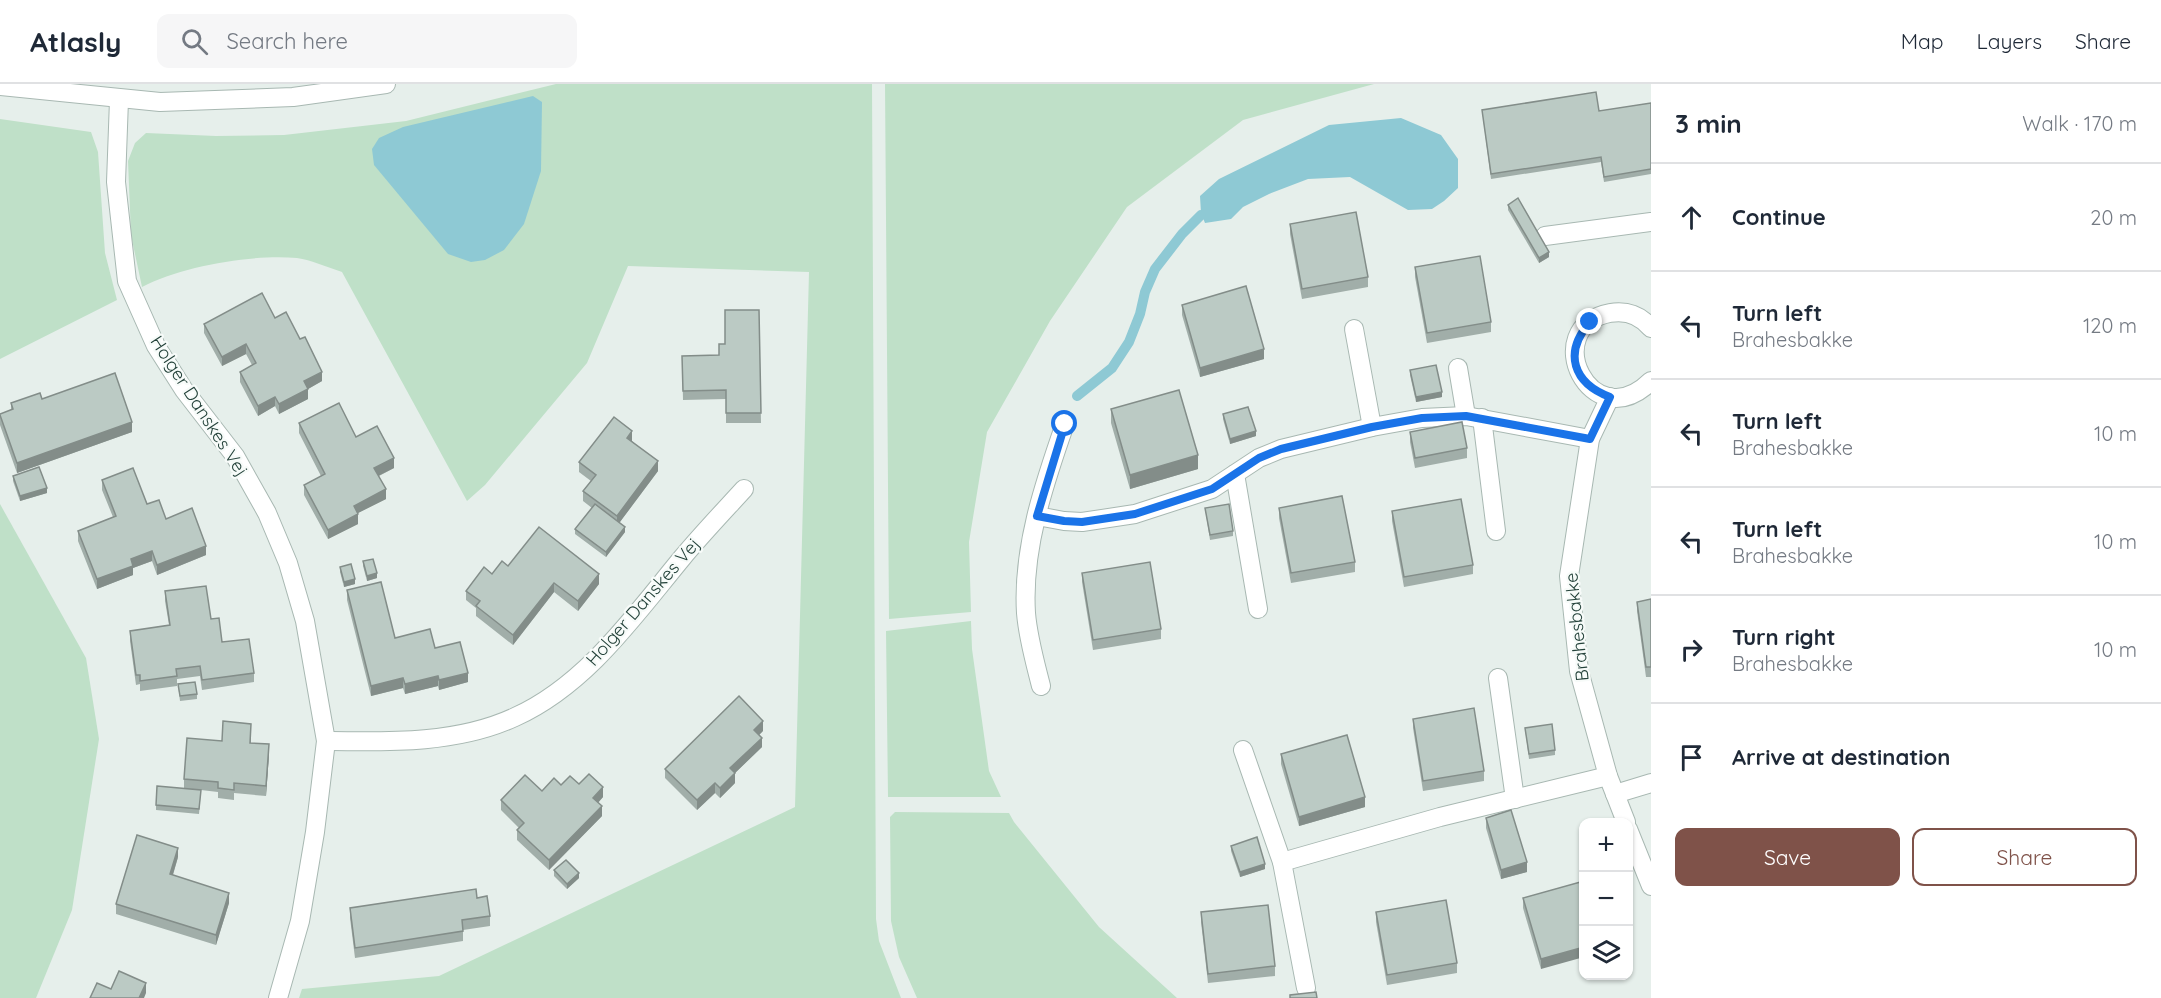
<!DOCTYPE html>
<meta charset="utf-8">
<style>
body{margin:0;font-family:Quicksand,sans-serif;background:#f6f6f7;color:#1f2937}
.controls{position:absolute;right:18px;bottom:18px;display:grid;overflow:hidden;border-radius:12px;box-shadow:0 2px 4px #0004}
.controls button{width:54px;height:54px;display:grid;place-items:center;padding:0;border:0;border-bottom:2px solid #e0e1e3;background:#fff;color:#1f2937;font:30px sans-serif}
.stop{position:absolute;width:18px;height:18px;margin:-14px;border:4px solid #1a73e8;border-radius:50%;background:#fff}
.stop.end{background:#1a73e8;border-color:#fff;box-shadow:0 2px 6px #0008}
.list{margin:0;padding:0;list-style:none}
h2{display:flex;justify-content:space-between;align-items:center;height:78px;margin:0;padding:0 24px;font-size:26px}
h2 small{font-size:20px;font-weight:400;color:#747a83}
.list li{display:grid;grid-template-columns:39px 1fr auto;gap:18px;align-items:center;box-sizing:border-box;height:108px;padding:0 24px;border-top:2px solid #e0e1e3}
.list b{display:block;font-size:22px;white-space:nowrap}
.list p{margin:0;font-size:20px;white-space:nowrap;color:#747a83}
.list em{font-size:20px;font-style:normal;color:#747a83}
.actions{display:flex;gap:12px;padding:18px 24px}
.actions a{flex:1;padding:14px 0;border:2px solid #7f5249;border-radius:12px;text-align:center;font-size:21px;color:#7f5249}
.actions .main{background:#7f5249;color:#fff}
.icon{flex:none;width:33px;height:33px;fill:none;stroke:currentColor;stroke-width:2;stroke-linecap:round;stroke-linejoin:round}
.map{position:relative;flex:none;width:1651px;height:914px;overflow:hidden}
header{display:flex;align-items:center;gap:36px;box-sizing:border-box;height:84px;padding:0 30px;background:#fff;border-bottom:2px solid #e0e1e3}
header strong{font-size:28px}
nav{display:flex;gap:33px;margin-inline-start:auto;font-size:21px}
.search{width:420px;height:54px;background:#f6f6f7;display:flex;align-items:center;gap:15px;box-sizing:border-box;padding:0 21px;border-radius:12px;color:#747a83;font-size:22px}
main{display:flex}
aside{flex:1;background:#fff}
.map>svg:first-child{display:block}
.green{fill:#bfe0c8}
.water{fill:#8ec9d4}
.lines{fill:none;stroke-linecap:round;stroke-linejoin:round}
.stream{stroke:#8ec9d4;stroke-width:10}
.minor-casing{stroke:#a8b8b2;stroke-width:20}
.minor{stroke:#fff;stroke-width:18}
.wall{fill:#a1aea9}
.shaded-wall{fill:#838d89}
.building{fill:#bbcac4;stroke:#838d89;stroke-width:1.5}
.route{stroke:#1a73e8;stroke-width:8}
.labels{text-anchor:middle;stroke-width:4.5;stroke-linejoin:round;paint-order:stroke}
.street-label{font-size:18px;fill:#24423a;stroke:#f7fbf9}
</style>
<header>
<strong>Atlasly</strong>
<div class="search"><svg class="icon" aria-label="search" viewBox="0 0 24 24"><circle cx="10" cy="10" r="6"/><path d="M15 15l6 6"/></svg>Search here</div>
<nav><a>Map</a><a>Layers</a><a>Share</a></nav>
</header>
<main>
<div class="map">
<svg width="1651" height="914" viewBox="0 0 1651 914">
<rect width="100%" height="100%" fill="#e6efeb"/>
<g class="green">
<path d="M556,0h316l4,835 3,22 22,57h-602l3,-9 137,-13 356,-169 14,-535 -181,-6 -41,97 -102,122 -18,16 -125,-229c-15,-5 -31,-12 -45,-14 -45,-4 -115,8 -155,29l-11,-52 -3,-74 7,-18 11,-10 70,3 68,-1 122,-14z"/>
<path d="M885,0h489l-131,36 -116,87 -77,114 -63,111 -18,110 2,70 -82,7z"/>
<path d="M0,35l91,13 7,20 7,101 12,47 -117,59z"/>
<path d="M0,420l86,154 13,81 -27,171 -36,88h-36z"/>
<path d="M971,537l1,28 17,122 12,26h-113l-2,-166z"/>
<path d="M895,728l114,1 5,9 85,105 78,71h-260l-18,-41 -8,-36 -1,-104z"/>
</g>
<g class="water">
<path d="M533,12l9,6 -1,69 -17,53 -20,26 -19,10 -14,2 -23,-8 -74,-89 -2,-16 7,-11 24,-11z"/>
<path d="M1401,34l40,17 17,24v29l-14,13 -12,8 -24,1 -58,-33 -42,2 -39,15 -26,13 -12,12 -26,4 -4,-10 -1,-17 19,-17 110,-54z"/>
</g>
<g class="lines">
<path class="stream" d="M1077,312l35,-28 17,-26 11,-28 5,-22 10,-23 27,-35 19,-19"/>
<g class="minor-casing">
<g id="minor">
<path d="M0,2l160,16 133,-5 93,-13"/>
<path d="M119,16l-3,82 11,99 29,65 28,44 51,66 32,57 21,50 17,58 21,120 -11,91 -15,89 -22,77"/>
<path d="M1545,152l106,-14"/>
<path d="M1651,244c-10,-12 -24,-18 -41,-15 -73,14 -19,127 41,68"/>
<path d="M1354,245l18,98"/>
<path d="M1458,284l8,48"/>
<path d="M1610,313l-20,42 -21,137 10,95 29,105 18,46"/>
<path d="M1482,334l14,113"/>
<path d="M1235,390l23,135"/>
<path d="M1037,432l27,5 18,1 53,-8 77,-25 47,-31 22,-9 91,-22 50,-9 44,-2 124,23"/>
<path d="M1498,594l17,121"/>
<path d="M1041,602c-6,-24 -13,-48 -15,-73 -4,-64 18,-129 39,-189"/>
<path d="M326,657c62,1 131,3 189,-24 71,-32 119,-101 167,-159 20,-24 41,-46 62,-69"/>
<path d="M1243,666l39,112 24,126"/>
<path d="M1615,710l36,-11"/>
<path d="M1628,745l23,57"/>
<path d="M1282,778l158,-45 168,-41"/>
</g>
</g>
<use href="#minor" class="minor"/>
</g>
<g class="wall">
<path d="M1651,19v71l-47,8 -3,-20 -110,17 -9,-69 117,1z"/>
<path d="M1508,121l41,52 -10,6 -31,-53z"/>
<path d="M1290,140l78,53v10l-66,12 -12,-65z"/>
<path d="M1415,183l76,55v10l-64,11 -12,-66z"/>
<path d="M1182,221l82,54 -64,18 -18,-62z"/>
<path d="M759,226l2,113h-35v-24l-43,1 -1,-44 37,-1 6,-11z"/>
<path d="M275,234l47,63 -14,8v10l-29,15 -4,-8 -17,10 -18,-34v-10l12,-7 -6,-11 -24,12 -18,-33v-9z"/>
<path d="M1410,286l32,27 -26,5 -6,-27z"/>
<path d="M11,319l121,29 -115,41 -17,-48v-11l11,-4z"/>
<path d="M1111,325l87,60 -68,20 -19,-66z"/>
<path d="M1223,330l33,22 -26,8 -7,-25z"/>
<path d="M299,339l57,14 38,31 -15,8 7,23 -28,14v11l-30,15 -24,-44v-10l17,-9 -22,-43z"/>
<path d="M1410,348l57,16v10l-52,10 -5,-26z"/>
<path d="M632,357l26,30 -39,52 6,9 -19,25 -31,-23v-5l17,-21 -9,-7v-10l8,-10 -12,-9v-10z"/>
<path d="M13,392l34,17 -27,8 -7,-20z"/>
<path d="M102,396l45,24 19,15 40,36 -49,20 -5,-14 -19,7v7l-36,14 -19,-48v-10l35,-14 -11,-27z"/>
<path d="M1205,424l28,23v5l-23,4z"/>
<path d="M1279,424l76,54v10l-64,11 -12,-65z"/>
<path d="M1392,427l81,54v9l-69,13 -12,-66z"/>
<path d="M363,477l14,17 -10,3 -4,-15z"/>
<path d="M508,482l91,18 -21,27 -24,-19 -41,53 -37,-29v-8l-10,-8v-9l26,-17z"/>
<path d="M340,483l15,17 -11,3 -4,-15z"/>
<path d="M1082,489l79,56v10l-68,11 -11,-68z"/>
<path d="M347,506l48,48 40,10 33,34 -29,8 -1,-4 -33,8 -2,-6 -32,8 -24,-96z"/>
<path d="M165,507l46,28 11,23 32,31v9l-52,8 -2,-14 -23,3v7l-37,5v-7l-4,1 -6,-44v-10l39,-6 -4,-24z"/>
<path d="M1651,515v78h-5l-9,-66v-9z"/>
<path d="M178,600l19,10v5l-17,2z"/>
<path d="M1413,635l71,52v10l-61,10 -10,-63z"/>
<path d="M1525,644l30,22v5l-26,4z"/>
<path d="M763,647l-4,4 3,12 -27,26v10l-15,15 -5,-5 -18,17 -32,-32v-9z"/>
<path d="M251,650v9l18,11 -3,42 -32,-3v7l-16,-2v-6l-17,-2 -2,24 -43,-4v-5l28,-17v-9l38,-38z"/>
<path d="M1281,670l84,53 -66,19 -18,-62z"/>
<path d="M579,700l24,13 -5,6 4,13 -53,54 -32,-30v-10l2,-2 -18,-18v-10l41,-9 19,-6z"/>
<path d="M1486,734l41,54 -26,7 -15,-51z"/>
<path d="M1231,762l34,23 -25,8 -9,-26z"/>
<path d="M178,773l-5,18 56,28 -13,42 -100,-31v-10z"/>
<path d="M554,786l25,8 -12,11 -13,-13z"/>
<path d="M1584,797l-43,88 -18,-61v-10z"/>
<path d="M477,814l13,18v10l-27,4v11l-108,17 -5,-40v-10z"/>
<path d="M1201,828l74,54v10l-67,7 -7,-61z"/>
<path d="M1376,828l81,51v10l-70,12 -11,-63z"/>
</g>
<g class="shaded-wall">
<path d="M1549,168v5l-10,6v-5z"/>
<path d="M246,260v10l-24,12v-9z"/>
<path d="M1264,265v10l-64,18v-9z"/>
<path d="M322,288v9l-14,8v10l-29,15v-10l25,-23z"/>
<path d="M1442,308v5l-26,5v-5z"/>
<path d="M275,313v9l-17,10v-10z"/>
<path d="M132,338v10l-115,41v-10z"/>
<path d="M632,347v10l-5,7v-10z"/>
<path d="M1256,347v5l-26,8v-5z"/>
<path d="M1198,371v14l-68,20v-14z"/>
<path d="M394,374v10l-20,10v-10z"/>
<path d="M658,377v10l-41,55v-10z"/>
<path d="M47,404v5l-27,8v-5z"/>
<path d="M386,405v10l-32,16v-9z"/>
<path d="M358,430v10l-30,15v-9z"/>
<path d="M625,443v5l-19,25v-5z"/>
<path d="M206,462v9l-49,20v-10z"/>
<path d="M152,467v10l-19,7v7l-36,14v-10l34,-20z"/>
<path d="M377,489v5l-10,3v-5z"/>
<path d="M599,490v10l-21,27v-10z"/>
<path d="M355,495v5l-11,3v-5z"/>
<path d="M554,499v9l-41,53v-10z"/>
<path d="M468,589v9l-29,8v-10z"/>
<path d="M438,592v10l-33,8v-10z"/>
<path d="M403,594v10l-32,8v-10z"/>
<path d="M763,637v10l-9,9v-10z"/>
<path d="M762,654v9l-27,26v10l-15,15v-10l10,-20z"/>
<path d="M269,660v10l-3,42v-10z"/>
<path d="M715,699v10l-18,17v-10z"/>
<path d="M603,703v10l-10,11v-10z"/>
<path d="M1365,713v10l-66,19v-9z"/>
<path d="M602,722v10l-53,54v-10z"/>
<path d="M178,764v9l-8,27v-10z"/>
<path d="M1527,778v10l-26,7v-9z"/>
<path d="M1265,780v5l-25,8v-5z"/>
<path d="M579,789v5l-12,11v-5z"/>
<path d="M229,809v10l-13,42v-10z"/>
<path d="M1584,863v10l-43,12v-10z"/>
<path d="M146,899v10l-2,5h-5z"/>
</g>
<g class="building">
<path d="M1596,8l3,19 52,-8v66l-47,8 -3,-20 -110,17 -9,-64z"/>
<path d="M1518,114l31,54 -10,6 -31,-53z"/>
<path d="M1356,128l12,65 -66,12 -12,-65z"/>
<path d="M1480,172l11,66 -64,11 -12,-66z"/>
<path d="M1246,202l18,63 -64,19 -18,-63z"/>
<path d="M262,209l13,25 11,-6 14,27 5,-2 17,35 -18,9 4,8 -29,15 -4,-7 -17,9 -18,-34 16,-9 -10,-19 -24,13 -18,-33z"/>
<path d="M725,226h34l2,103h-35v-23l-43,1 -1,-35 37,-1v-11h6z"/>
<path d="M1436,281l6,27 -26,5 -6,-27z"/>
<path d="M115,289l17,49 -115,41 -17,-48v-1l13,-5 -2,-6 29,-10 2,6z"/>
<path d="M1179,306l19,65 -68,20 -19,-66z"/>
<path d="M339,319l17,34 21,-11 17,32 -20,10 12,21 -32,17 4,8 -30,16 -24,-45 21,-11 -26,-51z"/>
<path d="M1248,323l8,24 -26,8 -7,-25z"/>
<path d="M614,333l18,14 -5,7 31,23 -41,55 -34,-25 13,-16 -17,-13z"/>
<path d="M1462,338l5,26 -52,10 -5,-26z"/>
<path d="M39,383l8,21 -27,8 -7,-20z"/>
<path d="M133,384l14,36 12,-4 7,19 26,-11 14,38 -49,19 -5,-14 -21,8 2,7 -36,13 -19,-48 38,-15 -14,-36z"/>
<path d="M1342,412l13,66 -64,11 -12,-65z"/>
<path d="M1461,415l12,66 -69,12 -12,-66z"/>
<path d="M595,420l30,23 -19,25 -31,-23z"/>
<path d="M1229,420l4,27 -23,4 -5,-27z"/>
<path d="M539,443l60,47 -21,27 -24,-18 -41,52 -37,-29 4,-5 -14,-10 18,-24 8,7 10,-13 6,5z"/>
<path d="M373,475l4,14 -10,3 -4,-15z"/>
<path d="M1150,478l11,67 -68,11 -11,-67z"/>
<path d="M351,480l4,15 -11,3 -4,-15z"/>
<path d="M381,498l14,56 35,-9 5,19 25,-6 8,31 -29,7 -1,-4 -33,8 -2,-6 -32,8 -24,-96z"/>
<path d="M206,502l5,33 8,-1 3,24 27,-3 5,34 -52,7 -2,-14 -24,3 1,7 -37,5v-6h-4l-6,-44 40,-6 -5,-34z"/>
<path d="M1651,515v68h-5l-9,-65z"/>
<path d="M195,598l2,12 -17,2 -2,-12z"/>
<path d="M739,612l24,25 -9,9 8,8 -32,30 5,5 -15,15 -5,-5 -18,17 -32,-31z"/>
<path d="M1474,624l10,63 -61,10 -10,-62z"/>
<path d="M223,637l28,3 -1,19 19,1 -3,42 -32,-3v7l-16,-2v-6l-34,-3 3,-41 35,3z"/>
<path d="M1552,640l3,26 -26,4 -4,-26z"/>
<path d="M1347,651l18,62 -66,20 -18,-63z"/>
<path d="M589,690l14,13 -10,11 9,8 -53,54 -32,-30 7,-7 -23,-23 24,-25 17,16 12,-13 7,7 9,-9 9,8z"/>
<path d="M157,702l44,4 -2,19 -43,-4z"/>
<path d="M1511,726l16,52 -26,8 -15,-52z"/>
<path d="M137,751l41,13 -8,26 59,19 -13,42 -100,-31z"/>
<path d="M1257,753l8,27 -25,8 -9,-26z"/>
<path d="M566,776l13,13 -12,11 -13,-14z"/>
<path d="M1584,797v66l-43,12 -18,-61z"/>
<path d="M476,805l1,9 10,-2 3,20 -28,4 1,11 -108,17 -5,-40z"/>
<path d="M1446,816l11,63 -70,12 -11,-63z"/>
<path d="M1268,821l7,61 -67,8 -7,-62z"/>
<path d="M119,887l27,12 -7,15h-49l7,-15 14,6z"/>
<path d="M1316,908l1,6h-27v-3z"/>
</g>
<g class="lines">
<path class="route" d="M1065,340l-28,92 27,5 18,1 53,-8 77,-25 47,-31 22,-9 91,-22 50,-9 44,-2 124,23 20,-42c-37,-14 -47,-44 -20,-75"/>
</g>
<g class="labels">
<g class="street-label">
<text transform="translate(199 322) rotate(57)" y="6">Holger Danskes Vej</text>
<text transform="translate(643 518) rotate(-49)" y="6">Holger Danskes Vej</text>
<text transform="translate(1577 543) rotate(-96)" y="6">Brahesbakke</text>
</g>
</g>
</svg>
<div class="controls">
<button>+</button>
<button>−</button>
<button><svg class="icon" aria-label="layers" viewBox="0 0 24 24"><path d="M12 4l9 5-9 5-9-5zM3 14l9 5 9-5"/></svg></button>
</div>
<div class="stop" style="left:1065px;top:340px"></div>
<div class="stop end" style="left:1590px;top:238px"></div>
</div>
<aside>
<h2>3 min<small>Walk · 170 m</small></h2>
<ul class="list">
<li><svg class="icon" aria-label="ahead" viewBox="0 0 24 24"><path d="M12 20V5M6 11l6-6 6 6"/></svg><div><b>Continue</b></div><em>20 m</em></li>
<li><svg class="icon" aria-label="left" viewBox="0 0 24 24"><path d="M17 20v-9H6M10 6l-5 5 5 5"/></svg><div><b>Turn left</b><p>Brahesbakke</p></div><em>120 m</em></li>
<li><svg class="icon" aria-label="left" viewBox="0 0 24 24"><path d="M17 20v-9H6M10 6l-5 5 5 5"/></svg><div><b>Turn left</b><p>Brahesbakke</p></div><em>10 m</em></li>
<li><svg class="icon" aria-label="left" viewBox="0 0 24 24"><path d="M17 20v-9H6M10 6l-5 5 5 5"/></svg><div><b>Turn left</b><p>Brahesbakke</p></div><em>10 m</em></li>
<li><svg class="icon" aria-label="right" viewBox="0 0 24 24"><path d="M7 20v-9h11M14 6l5 5-5 5"/></svg><div><b>Turn right</b><p>Brahesbakke</p></div><em>10 m</em></li>
<li><svg class="icon" aria-label="arrive" viewBox="0 0 24 24"><path d="M6 21V4h12l-3 4 3 4H6"/></svg><div><b>Arrive at destination</b></div></li>
</ul>
<div class="actions"><a class="main">Save</a><a>Share</a></div>
</aside>
</main>
